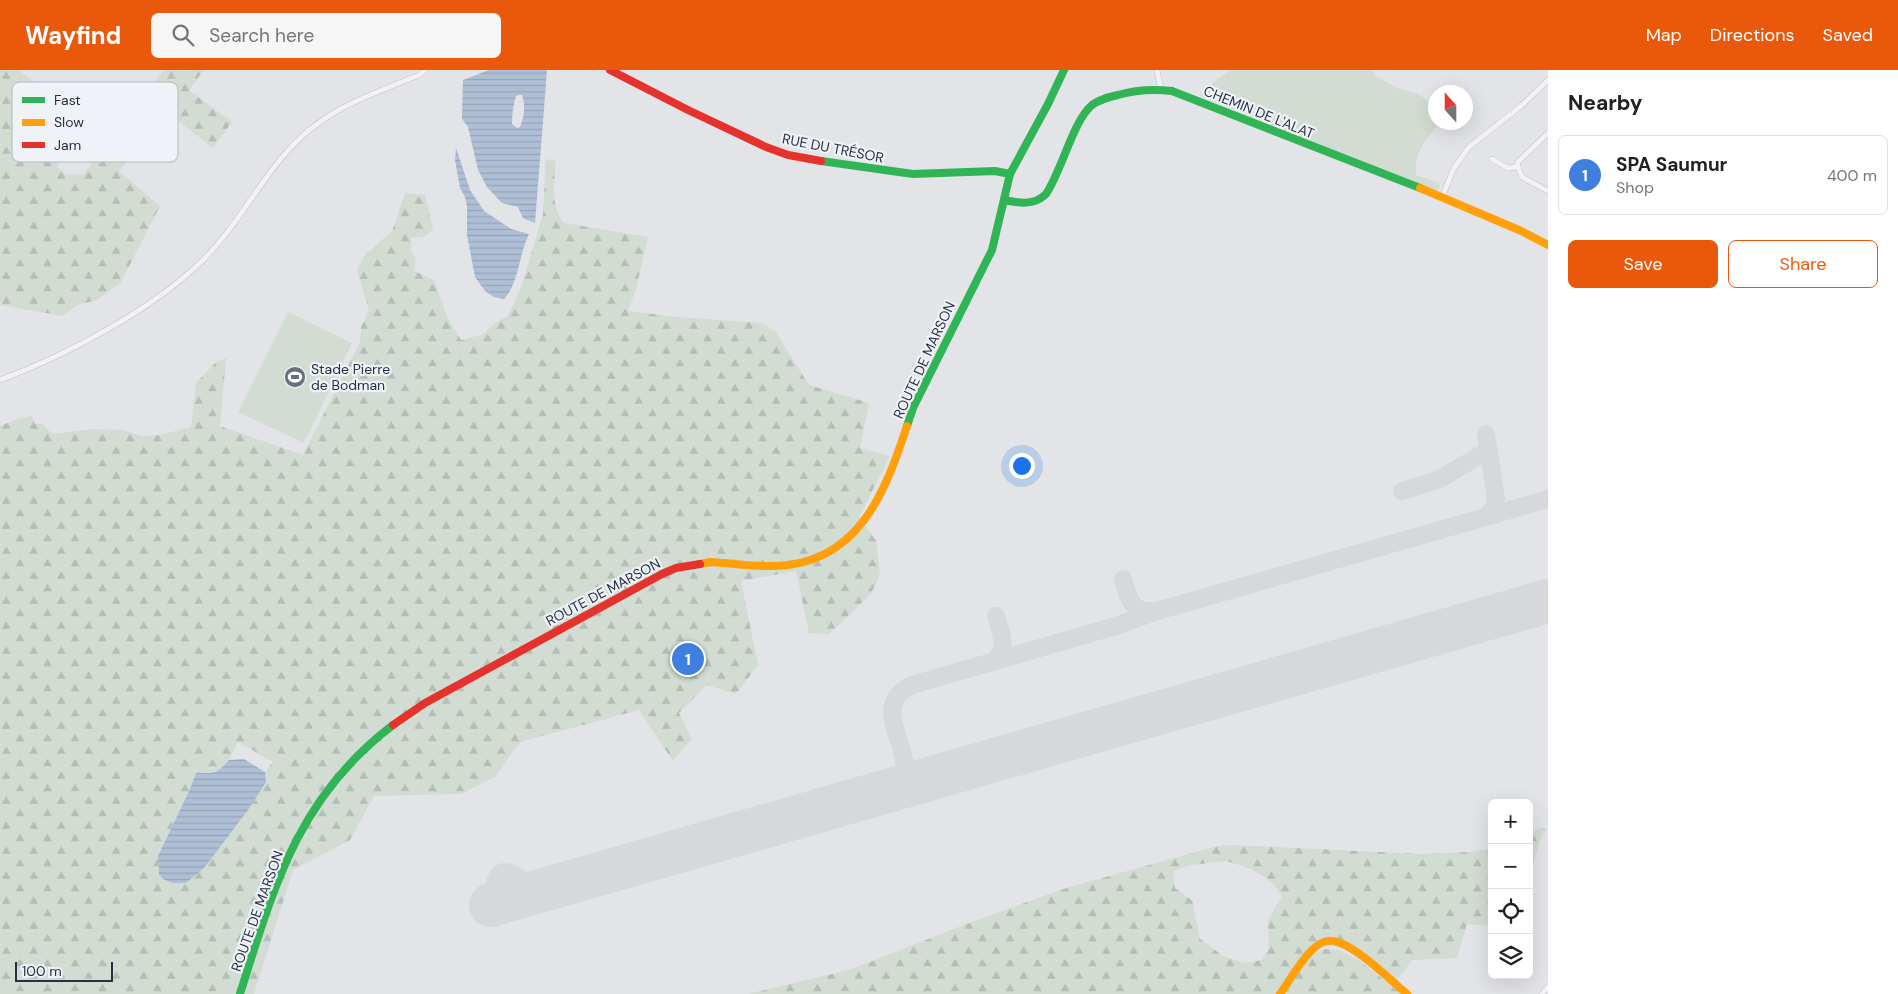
<!DOCTYPE html>
<meta charset="utf-8">
<style>
body{margin:0;font-family:"DM Sans",sans-serif;background:#f6f6f6;color:#202124}
.controls{position:absolute;right:15px;bottom:15px;display:grid;overflow:hidden;border-radius:8px;box-shadow:0 5px 20px #0002}
.controls button{width:45px;height:45px;display:grid;place-items:center;padding:0;border:0;border-bottom:1px solid #e0e0e0;background:#fff;color:#202124;font:25px sans-serif}
.compass{position:absolute;left:1428px;top:15px;width:45px;height:45px;border-radius:50%;background:#fff;box-shadow:0 5px 20px #0002;rotate:339deg}
.scale{position:absolute;left:15px;bottom:12px;width:98px;box-sizing:border-box;padding-left:5px;border:2px solid #273043;border-top:0;font-size:14px;line-height:18px;white-space:nowrap;color:#273043;-webkit-text-stroke:4px #eff2f7;paint-order:stroke}
.you{position:absolute;left:1021px;top:395px;width:18px;height:18px;margin:-12px;border:4px solid #fff;border-radius:50%;background:#1a73e8;box-shadow:0 0 0 8px #1a73e833}
.badge{display:grid;place-items:center;width:32px;height:32px;border-radius:50%;background:#ea580c;color:#fff;font-size:16px;font-weight:700}
.pin{position:absolute;translate:-50% -50%;border:2px solid #fff;box-shadow:0 1px 5px #0006}
.list{margin:0;padding:0;list-style:none}
h2{display:flex;justify-content:space-between;align-items:center;height:65px;margin:0;padding:0 20px;font-size:21px}
h2 small{font-size:16px;font-weight:400;color:#757577}
.list li{display:grid;grid-template-columns:32px 1fr auto;gap:15px;align-items:center;box-sizing:border-box;height:80px;margin:0 10px 10px;padding:0 10px;border:1px solid #e0e0e0;border-radius:8px}
.list b{display:block;font-size:19px;white-space:nowrap}
.list p{margin:0;font-size:16px;white-space:nowrap;color:#757577}
.list em{font-size:16px;font-style:normal;color:#757577}
.actions{display:flex;gap:10px;padding:15px 20px}
.actions a{flex:1;padding:11px 0;border:1px solid #ea580c;border-radius:8px;text-align:center;font-size:18px;color:#ea580c}
.actions .main{background:#ea580c;color:#fff}
.icon{flex:none;width:28px;height:28px;fill:none;stroke:currentColor;stroke-width:2;stroke-linecap:round;stroke-linejoin:round}
.map{position:relative;flex:none;width:1548px;height:924px;overflow:hidden}
header{display:flex;align-items:center;gap:30px;box-sizing:border-box;height:70px;padding:0 25px;background:#ea580c;color:#fff}
header strong{font-size:24px}
nav{display:flex;gap:28px;margin-inline-start:auto;font-size:18px}
.search{width:350px;height:45px;background:#f6f6f6;display:flex;align-items:center;gap:12px;box-sizing:border-box;padding:0 18px;border-radius:8px;color:#757577;font-size:19px}
main{display:flex}
aside{flex:1;background:#fff}
.map>svg:first-child{display:block}
.grass{fill:#d2dcd2}
.forest{fill:url(#forest-firs);fill-rule:evenodd}
.water{fill:url(#water-rules);fill-rule:evenodd}
.lines{fill:none;stroke-linecap:round;stroke-linejoin:round}
.taxiway{stroke:#d6d8dc;stroke-width:18}
.runway{stroke:#d6d8dc;stroke-width:44}
.street-casing{stroke:#c0c2c6;stroke-width:6}
.street{stroke:#f2f2f4;stroke-width:5}
.fast{stroke:#30b455;stroke-width:8}
.slow{stroke:#ff9f0a;stroke-width:8}
.jam{stroke:#e5322d;stroke-width:8}
.labels{text-anchor:middle;stroke-width:4.5;stroke-linejoin:round;paint-order:stroke}
.street-label{font-size:14px;fill:#273043;stroke:#eff2f7}
.poi-label{font-size:14px;fill:#273043;stroke:#eff2f7;text-anchor:start}
.key{fill:#eff2f7;stroke:#b3b8c1;stroke-width:1}
.key-label{font-size:14px;fill:#273043}
</style>
<header>
<strong>Wayfind</strong>
<div class="search"><svg class="icon" aria-label="search" viewBox="0 0 24 24"><circle cx="10" cy="10" r="6"/><path d="M15 15l6 6"/></svg>Search here</div>
<nav><a>Map</a><a>Directions</a><a>Saved</a></nav>
</header>
<main>
<div class="map">
<svg width="1548" height="924" viewBox="0 0 1548 924">
<defs>
<pattern id="forest-firs" width="22" height="20" patternUnits="userSpaceOnUse" patternTransform="scale(1.25)"><rect width="22" height="20" fill="#d2dcd2"/><path d="M5 1l3.5 6h-7zM16 11l3.5 6h-7z" fill="#b4bdb6"/></pattern>
<pattern id="water-rules" width="6" height="5" patternUnits="userSpaceOnUse" patternTransform="scale(1.25)"><rect width="6" height="5" fill="#aebfd5"/><path d="M0 2.5h6" fill="none" stroke="#96a4b8"/></pattern>
</defs>
<rect width="100%" height="100%" fill="#e2e4e8"/>
<g class="grass">
<path d="M1231,0h140l5,6 23,13 18,4 18,14 1,15 4,1c-14,17 -26,28 -24,52l23,8 1,3 -4,7 -236,-97 15,-15z"/>
<path d="M288,242l64,31 -48,100 -66,-31z"/>
</g>
<g class="forest">
<path d="M0,0h18l44,33 15,29 -20,34 9,9 18,-1 29,-39 51,-65h40l-15,20 43,32 -19,26 -44,-34 -50,57 41,35 -39,76 -24,18 -20,5 -14,11 -63,-11z"/>
<path d="M546,89l10,2c-2,19 -6,46 8,62l84,14 -12,52 -8,22 50,6 84,6 13,8 34,54 60,18 -9,45 30,8 -31,61 17,24 4,32 -4,11 -6,11 -41,39 -20,-1 -13,-62 -55,10 17,84 -22,29 -29,-9 -28,28 13,26 -19,22 -34,-51 -119,32 -25,35 -34,17 -87,2 -24,44 -57,30 -39,124h-254v-568l17,-7 15,-3 3,8 7,-1 10,11 41,-5 31,1 17,6 19,-1 31,-8 5,-44 20,-21 10,-4 -6,68 83,29 57,-113 1,-15 8,-17 -12,-40 8,-15 27,-24 13,-38 20,2 8,34 -9,8 -13,1v13l5,7 -2,13 20,9 14,39 13,21 20,-5 17,-14 10,-5 13,-28 22,-74zM238,672l35,20 -8,10 1,10 -107,92 -1,-18 32,-67 6,-16c29,0 29,-6 42,-31z"/>
<path d="M1541,758l6,1 -6,9 -12,37v-42z"/>
<path d="M1234,775l187,9 49,-2 22,-4v78l-25,-2 -10,34 -45,2 -16,22 -38,-31 -31,-13 -51,56h-528l104,-25 117,-46 94,-34 154,-43zM1226,791c24,7 42,13 56,35l-14,24 1,28 -7,12 -17,3 -22,-7 -23,-17 -5,-23 -2,-15 -18,-13 -2,-17 18,-6z"/>
<path d="M1324,879l15,1 20,10 42,34h-118l29,-38z"/>
</g>
<g class="water">
<path d="M489,0h58l-12,153 -12,-5 -5,-11 -16,-4 -15,-16 -9,-17 -10,-43 -6,-8 1,-39zM519,25h3c4,10 2,22 -2,32l-3,1 -5,-4c0,-10 1,-19 4,-28z"/>
<path d="M456,78l14,42 14,21 27,18 18,5c-10,20 -10,49 -25,65l-10,-2 -9,-6 -10,-14 -8,-42v-29l-2,-9 -5,-9 -5,-28z"/>
<path d="M244,689l21,13 1,10 -18,28 -44,58 -18,15h-13l-10,-4 -4,-5 -1,-18 32,-67 6,-16c17,0 22,1 33,-13z"/>
</g>
<g class="lines">
<g class="taxiway">
<path d="M1402,421l36,-11 51,-30"/>
<path d="M1485,447l9,-9 2,-10 -10,-64"/>
<path d="M1123,509c6,21 8,34 33,32"/>
<path d="M993,591c17,-11 7,-30 3,-45"/>
<path d="M904,691c7,13 17,15 31,15"/>
<path d="M890,719c43,-26 -28,-75 19,-103l210,-61 38,-14 391,-112"/>
<path d="M500,832l-5,-20c9,-24 29,3 41,6 6,2 14,-1 20,-2"/>
</g>
<path class="runway" d="M491,835l1057,-304"/>
<g class="street-casing">
<g id="street">
<path d="M1157,0l4,20"/>
<path d="M1492,89l16,9 10,-1"/>
<path d="M1518,97l-1,-4 31,-30"/>
<path d="M1518,97l4,10 26,14"/>
<path d="M1442,127l12,-29 15,-21 52,-41 27,-26"/>
<path d="M0,310c65,-24 150,-69 201,-118 33,-32 54,-73 83,-107 39,-46 82,-58 135,-80l6,-5"/>
<path d="M1542,924l6,-7"/>
</g>
</g>
<use href="#street" class="street"/>
<g class="fast">
<path d="M821,91l92,13 82,-3 15,3"/>
<path d="M1004,130c15,3 30,6 42,-6 16,-24 27,-73 46,-89 8,-6 17,-8 26,-10 17,-5 36,-6 54,-4l248,97"/>
<path d="M907,356l6,-18 79,-158 18,-76 38,-70 16,-34"/>
<path d="M240,924c34,-108 58,-197 153,-269"/>
</g>
<g class="slow">
<path d="M1420,118l99,42 29,15"/>
<path d="M700,494l10,-2c21,1 44,5 65,4 83,-2 110,-73 132,-140"/>
<path d="M1280,924c10,-14 19,-31 32,-44 5,-5 13,-10 20,-9 22,2 58,39 75,53"/>
</g>
<g class="jam">
<path d="M610,0l78,40 78,37 22,8 33,6"/>
<path d="M393,655l32,-22 237,-129 14,-6 24,-4"/>
</g>
</g>
<defs>
<g id="stadium-disc" transform="scale(1.125)"><circle r="9.5" fill="#686f7d" stroke="#eff2f7"/><path d="M0-5a6.5 5 0 1 0 0 10a6.5 5 0 1 0 0-10ZM-3.5-1.8h7v3.6h-7Z" fill="#fff"/></g>
</defs>
<g fill-rule="evenodd">
<use href="#stadium-disc" x="295" y="307"/>
</g>
<g class="labels">
<g class="street-label">
<text transform="translate(1259 42) rotate(22)" y="5">CHEMIN DE L'ALAT</text>
<text transform="translate(833 78) rotate(11)" y="5">RUE DU TRÉSOR</text>
<text transform="translate(924 290) rotate(-65)" y="5">ROUTE DE MARSON</text>
<text transform="translate(603 522) rotate(-28)" y="5">ROUTE DE MARSON</text>
<text transform="translate(257 841) rotate(-70)" y="5">ROUTE DE MARSON</text>
</g>
<g class="poi-label">
<text x="311" y="304">Stade Pierre<tspan x="311" dy="16">de Bodman</tspan></text>
</g>
</g>
<rect x="12" y="12" width="166" height="80" rx="8" class="key"/>
<rect x="22" y="27" width="23" height="6" fill="#30b455"/>
<rect x="22" y="49" width="23" height="7" fill="#ff9f0a"/>
<rect x="22" y="72" width="23" height="6" fill="#e5322d"/>
<g class="key-label">
<text x="54" y="35">Fast</text>
<text x="54" y="57">Slow</text>
<text x="54" y="80">Jam</text>
</g>
</svg>
<div class="controls">
<button>+</button>
<button>−</button>
<button><svg class="icon" aria-label="locate" viewBox="0 0 24 24"><circle cx="12" cy="12" r="6"/><path d="M12 2v4M12 18v4M2 12h4M18 12h4"/></svg></button>
<button><svg class="icon" aria-label="layers" viewBox="0 0 24 24"><path d="M12 4l9 5-9 5-9-5zM3 14l9 5 9-5"/></svg></button>
</div>
<svg class="compass" viewBox="-18 -18 36 36"><path d="M0-13l5 13h-10z" fill="#e53935"/><path d="M0 13l5-13h-10z" fill="#757577"/></svg>
<div class="scale">100 m</div>
<div class="you"></div>
<div class="pin badge" style="left:688px;top:589px;background:#3f7fe0">1</div>
</div>
<aside>
<h2>Nearby<small></small></h2>
<ul class="list">
<li><span class="badge" style="background:#3f7fe0">1</span><div><b>SPA Saumur</b><p>Shop</p></div><em>400 m</em></li>
</ul>
<div class="actions"><a class="main">Save</a><a>Share</a></div>
</aside>
</main>
